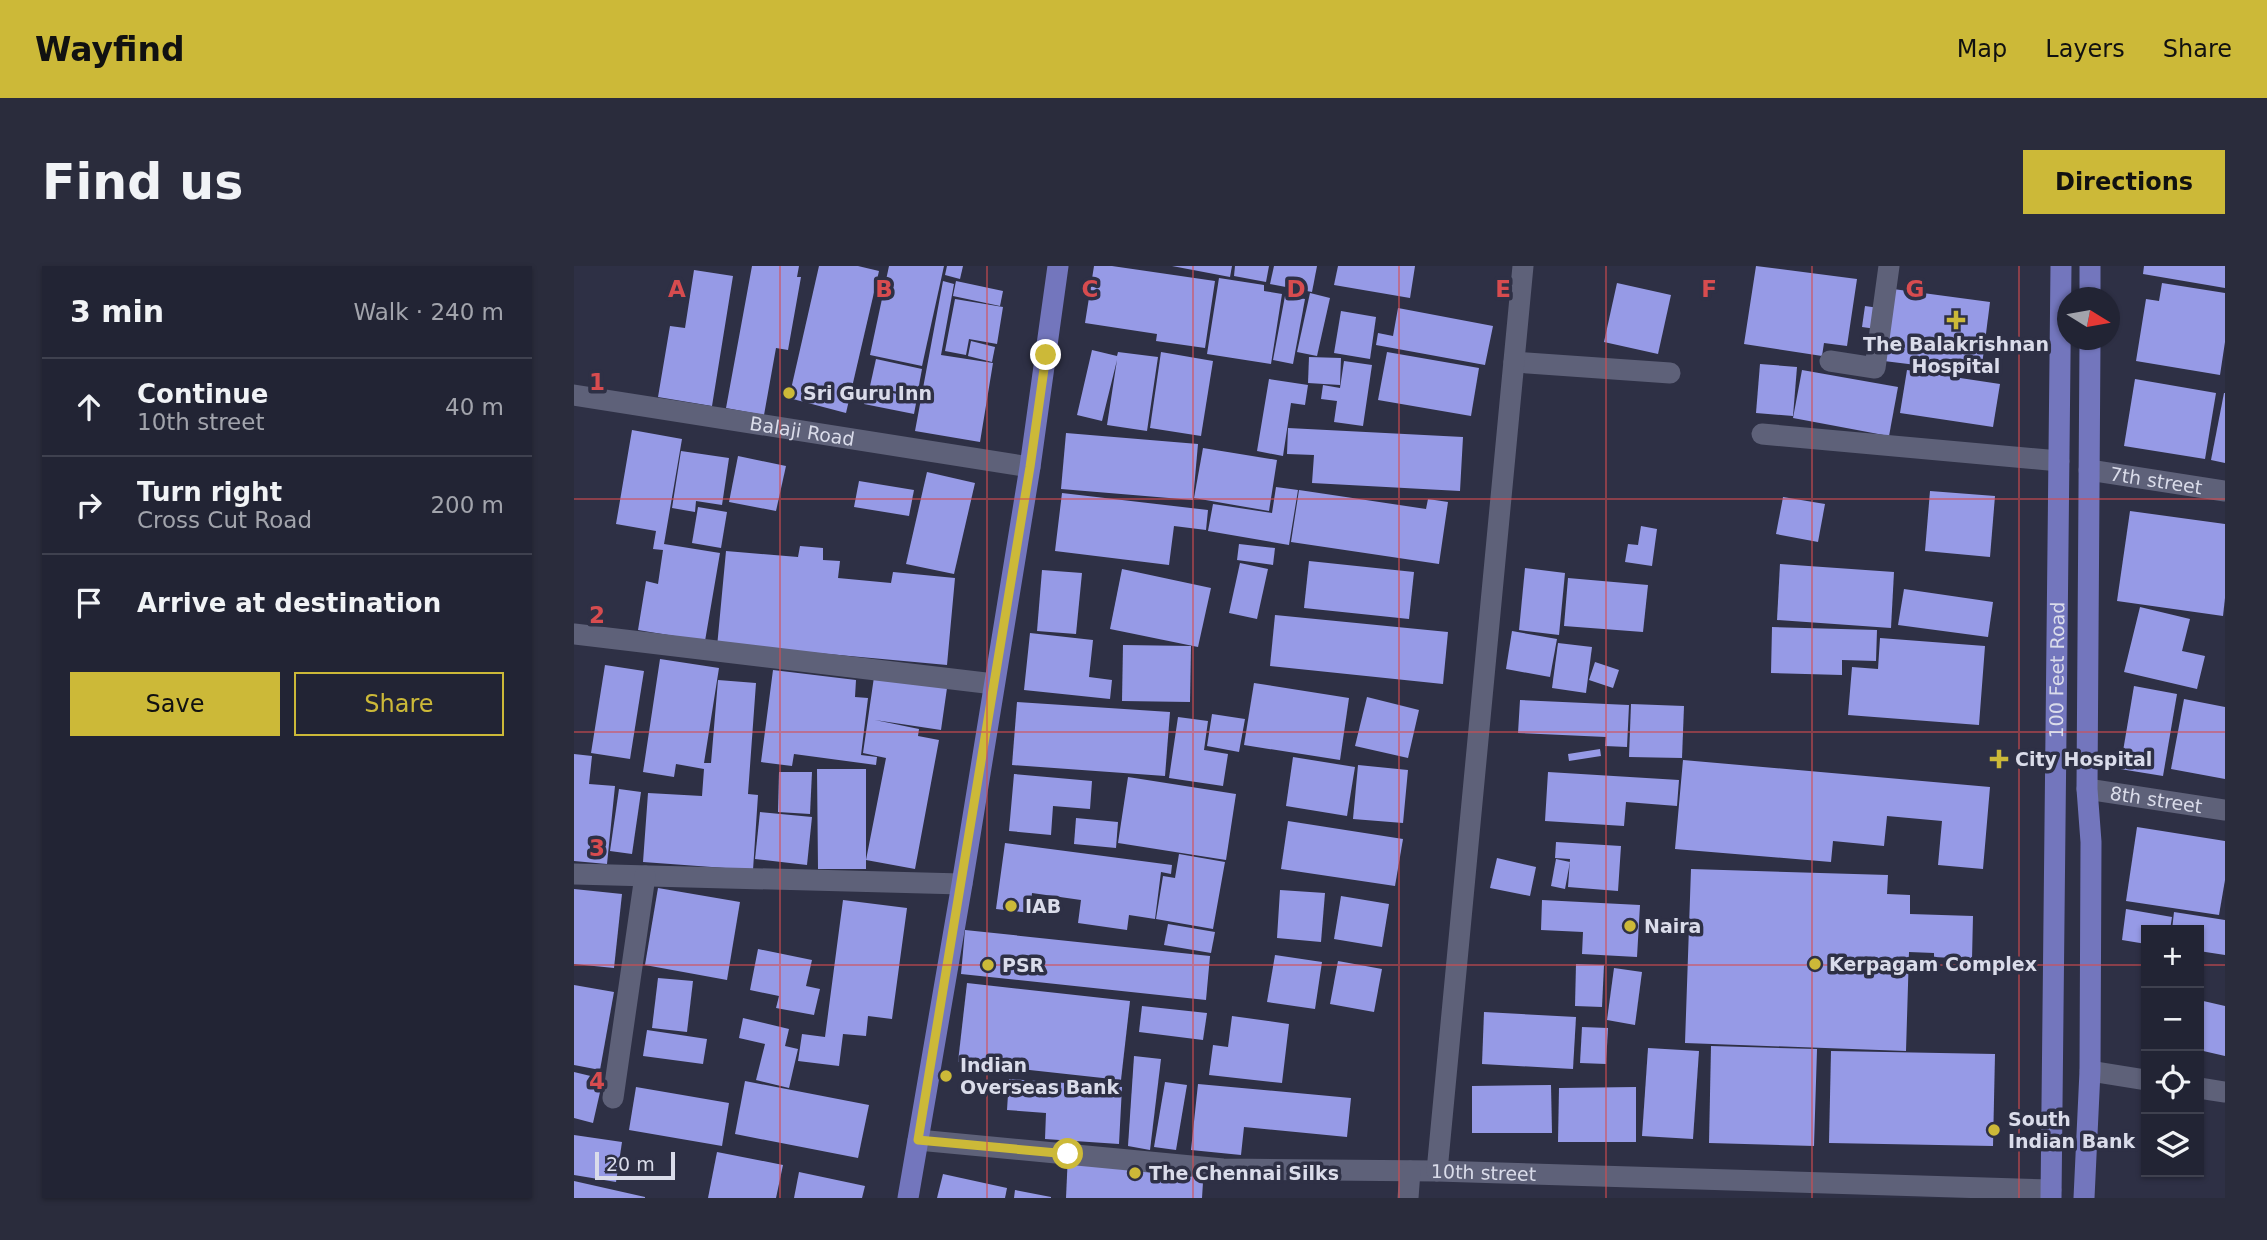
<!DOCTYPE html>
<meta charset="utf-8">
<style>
body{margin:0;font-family:"DejaVu Sans",sans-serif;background:#2a2c3c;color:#f1f3f6}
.controls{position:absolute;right:21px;bottom:21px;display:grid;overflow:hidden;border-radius:0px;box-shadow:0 2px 5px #0004}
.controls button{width:63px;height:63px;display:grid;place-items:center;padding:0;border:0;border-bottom:2px solid #3f414f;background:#222434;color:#f1f3f6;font:35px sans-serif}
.compass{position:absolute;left:1483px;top:21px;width:63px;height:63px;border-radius:50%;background:#222434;box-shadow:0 2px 5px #0004;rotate:101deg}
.scale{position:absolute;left:21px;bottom:18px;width:80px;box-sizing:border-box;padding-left:7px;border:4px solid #dadcea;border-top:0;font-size:19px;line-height:24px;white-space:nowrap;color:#dadcea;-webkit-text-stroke:5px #2e3045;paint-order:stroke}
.stop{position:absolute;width:21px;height:21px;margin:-16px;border:5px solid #ccb938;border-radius:50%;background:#fff}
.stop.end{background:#ccb938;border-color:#fff;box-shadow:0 2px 7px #0008}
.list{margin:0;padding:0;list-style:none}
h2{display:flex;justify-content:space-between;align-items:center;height:91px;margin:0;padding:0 28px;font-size:30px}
h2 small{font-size:23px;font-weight:400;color:#a2a4ac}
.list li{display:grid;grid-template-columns:46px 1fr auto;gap:21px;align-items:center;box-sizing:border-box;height:98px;padding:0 28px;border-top:2px solid #3f414f}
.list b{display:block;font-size:26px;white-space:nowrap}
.list p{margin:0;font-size:23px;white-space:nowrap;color:#a2a4ac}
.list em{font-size:23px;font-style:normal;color:#a2a4ac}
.actions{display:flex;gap:14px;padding:21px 28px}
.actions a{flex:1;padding:16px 0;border:2px solid #ccb938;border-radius:0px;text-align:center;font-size:24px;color:#ccb938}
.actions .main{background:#ccb938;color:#111}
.icon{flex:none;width:38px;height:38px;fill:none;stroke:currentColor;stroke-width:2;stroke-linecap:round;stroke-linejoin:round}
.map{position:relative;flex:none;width:1651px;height:932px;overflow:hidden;border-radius:0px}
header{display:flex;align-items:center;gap:42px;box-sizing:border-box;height:98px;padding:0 35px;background:#ccb938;color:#111}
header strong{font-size:33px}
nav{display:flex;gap:38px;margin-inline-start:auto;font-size:24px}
.intro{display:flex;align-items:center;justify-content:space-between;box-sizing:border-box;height:168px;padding:0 42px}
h1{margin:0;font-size:49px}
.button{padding:18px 32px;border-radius:0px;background:#ccb938;color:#111;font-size:24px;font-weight:700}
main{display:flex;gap:42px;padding:0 42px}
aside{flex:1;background:#222434;border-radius:0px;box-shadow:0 2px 5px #0004}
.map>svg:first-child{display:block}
.building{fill:#969ae6}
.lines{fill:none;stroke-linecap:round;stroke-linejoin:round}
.street{stroke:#5e6179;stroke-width:21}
.primary{stroke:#7376bd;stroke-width:21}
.route{stroke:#ccb938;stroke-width:9}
.grid{fill:none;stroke:#d74c4f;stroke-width:2;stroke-opacity:0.55}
.poi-dot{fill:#ccb938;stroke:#2e3045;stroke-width:2.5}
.labels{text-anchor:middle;stroke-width:7;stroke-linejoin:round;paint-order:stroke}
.poi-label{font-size:19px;font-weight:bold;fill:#dadcea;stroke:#2e3045;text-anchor:start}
.street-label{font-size:19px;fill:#dadcea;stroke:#2e3045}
.grid-label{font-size:23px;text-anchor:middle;font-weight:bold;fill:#d74c4f;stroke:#2e3045;stroke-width:7;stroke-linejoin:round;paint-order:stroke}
</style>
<header>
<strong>Wayfind</strong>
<nav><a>Map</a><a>Layers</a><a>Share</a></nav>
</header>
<div class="intro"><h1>Find us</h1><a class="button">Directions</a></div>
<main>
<aside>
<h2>3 min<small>Walk · 240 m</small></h2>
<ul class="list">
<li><svg class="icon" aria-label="ahead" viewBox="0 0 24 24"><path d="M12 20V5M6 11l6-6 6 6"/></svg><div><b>Continue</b><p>10th street</p></div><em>40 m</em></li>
<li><svg class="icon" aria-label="right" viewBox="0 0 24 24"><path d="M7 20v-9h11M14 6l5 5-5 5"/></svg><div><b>Turn right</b><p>Cross Cut Road</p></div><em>200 m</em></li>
<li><svg class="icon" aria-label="arrive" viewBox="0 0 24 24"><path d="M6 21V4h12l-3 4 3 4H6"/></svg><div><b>Arrive at destination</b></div></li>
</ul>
<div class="actions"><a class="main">Save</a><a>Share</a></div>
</aside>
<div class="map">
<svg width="1651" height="932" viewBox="0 0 1651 932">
<rect width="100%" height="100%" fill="#2e3045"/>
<g class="building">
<path d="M178,0h47l-2,11h4l-13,73 -12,-2 -12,67 -38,-7z"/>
<path d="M245,0h39l21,5 -33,142 -57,-15z"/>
<path d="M315,0h55l-22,100 -52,-11z"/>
<path d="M373,0h16l-3,13 -15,-4z"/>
<path d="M520,0h18l103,15 -10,67 -49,-7 1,-7 -72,-11z"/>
<path d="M598,0h60l-2,11z"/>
<path d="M661,0h34l-3,16 -32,-6z"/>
<path d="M700,0h43l-5,26 -42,-8z"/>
<path d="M764,0h77l-5,32 -76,-13z"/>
<path d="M1182,0l101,13 -10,67 -23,-3 -2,13 -78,-12z"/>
<path d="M1570,0h81v22l-82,-14z"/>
<path d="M120,4l39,6 -21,130 -54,-9 12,-71 15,2z"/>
<path d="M645,12l45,7v6l18,3 -11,70 -64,-10z"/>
<path d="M369,15l11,3 -13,71 52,8 -13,79 -65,-11z"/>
<path d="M382,15l47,10 -3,15 -47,-10z"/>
<path d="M1043,17l54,12 -13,59 -54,-12z"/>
<path d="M1588,17l63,10v49l-5,33 -84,-14 10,-62 13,2z"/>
<path d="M1319,23l97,13 -9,71 -97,-12z"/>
<path d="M736,27l20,5 -13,58 -20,-4z"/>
<path d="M711,30l20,3 -12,65 -20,-4z"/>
<path d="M381,33l48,8 -6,37 -28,-5 -3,16 -21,-4z"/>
<path d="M1291,40l14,2 -3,21 -14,-2z"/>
<path d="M824,42l95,18 -8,39 -109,-20 2,-12 15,3z"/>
<path d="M767,45l35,6 -6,42 -36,-6z"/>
<path d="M397,75l24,6 -3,15 -24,-6z"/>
<path d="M518,84l25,6 1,-4 40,5 -11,74 -40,-6 10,-65 -15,61 -25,-6z"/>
<path d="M587,86l52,9 -12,75 -51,-8z"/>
<path d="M813,86l92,16 -8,48 -93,-16z"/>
<path d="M735,91l32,1 -1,27 -32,-2z"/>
<path d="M302,93l46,10 -5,27 -47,-10z"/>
<path d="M770,95l28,4 -9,61 -29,-4 3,-21 -16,-2 2,-14 17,3z"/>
<path d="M1186,98l37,3 -4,49 -37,-3z"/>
<path d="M1228,104l96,17 -9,49 -96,-18z"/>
<path d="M1333,104l93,14 -7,43 -93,-14z"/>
<path d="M695,113l39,6 -3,20 -14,-2 -8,53 -26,-5z"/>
<path d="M1561,113l81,14 -11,66 -81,-13z"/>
<path d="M294,122l49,10 -3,16 -50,-10z"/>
<path d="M1650,127h1v70l-14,-3z"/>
<path d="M714,162l175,9 -3,54 -148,-8 2,-28 -27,-1z"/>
<path d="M58,164l50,9 -18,105 56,9 -15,88 -67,-11 8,-49 12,3 5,-34 -10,-1 3,-18 -40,-7z"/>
<path d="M492,167l132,11 -5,56 -132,-11z"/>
<path d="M629,182l74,12 -8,51 -75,-13z"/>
<path d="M107,185l48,7 -7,47 -26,-4 -1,11 -23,-4z"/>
<path d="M164,190l48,10 -10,45 -47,-9z"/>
<path d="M353,206l48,11 -21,91 -48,-10z"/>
<path d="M285,215l55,9 -5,26 -55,-9z"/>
<path d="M702,221l22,3 -9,55 -81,-14 5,-27 59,9z"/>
<path d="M725,224l127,19 2,-10 20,3 -9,62 -148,-22z"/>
<path d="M1356,225l65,5 -5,61 -65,-6z"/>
<path d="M488,227l146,17 -2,20 -32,-4 -5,39 -114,-14z"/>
<path d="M1209,231l42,7 -7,38 -42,-8z"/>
<path d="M124,241l29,5 -6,36 -29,-5z"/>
<path d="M1556,245l95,13v74l-2,18 -106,-15z"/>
<path d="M1067,260l16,3 -5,37 -27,-4 3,-18 10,1z"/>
<path d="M665,278l36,4 -2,17 -36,-5z"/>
<path d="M226,280l23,2v12l17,1 -2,17 53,5 2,-11 62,6 -8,87 -162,-15 -68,-3 9,-96 72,6z"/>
<path d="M735,295l105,11 -5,47 -105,-11z"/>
<path d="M666,297l28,6 -11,50 -28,-6z"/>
<path d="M1206,298l114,8 -3,56 -114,-8z"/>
<path d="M951,302l40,5 -6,62 -40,-5z"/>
<path d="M548,303l89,19 -13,59 -88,-18z"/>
<path d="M468,304l40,3 -6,61 -39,-3z"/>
<path d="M994,312l80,7 -5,47 -79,-6z"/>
<path d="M1330,323l89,13 -5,35 -90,-12z"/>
<path d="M1566,341l50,12 -8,32 23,5 -8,33 -73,-17z"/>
<path d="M701,349l173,17 -5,52 -173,-18z"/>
<path d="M1198,361l105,3 -1,31 -34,-1v15l-71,-2z"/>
<path d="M938,365l45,8 -7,38 -44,-8z"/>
<path d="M456,367l63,7 -4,37 23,3 -2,19 -86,-9z"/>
<path d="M1306,372l105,8 -6,79 -131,-10 4,-48 26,2z"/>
<path d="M984,377l34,4 -6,46 -34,-5z"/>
<path d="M549,379l68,1 -1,56 -68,-1z"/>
<path d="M86,393l59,9 -15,95h7l7,-83 38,3 -8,111 10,1 -5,75 -110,-8 5,-69 54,3 2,-27 -28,-5 -2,13 -31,-5z"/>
<path d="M1021,396l24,8 -6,18 -24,-8z"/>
<path d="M31,399l39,6 -14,88 -39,-6z"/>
<path d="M199,404l83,10 -1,17 13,1 -7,57 16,2 -1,8 -82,-11 -2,12 -31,-4z"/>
<path d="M300,411l73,11 -6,42 -66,-10 44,9 -1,7 21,4 -24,129 -49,-9v9h-48l-1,-100h49v91l20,-102 -23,-5z"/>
<path d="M680,417l95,15 -9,62 -96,-15z"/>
<path d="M1560,420l43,8 -14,82 -43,-7z"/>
<path d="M793,431l52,13 -11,48 -53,-12z"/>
<path d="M1610,433l41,8v72l-54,-10z"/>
<path d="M946,434l109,5 -2,42 -22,-1 1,-9 -88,-4z"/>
<path d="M443,436l153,10 -5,64 -153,-11z"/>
<path d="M1057,438l53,2 -2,52 -53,-1z"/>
<path d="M638,448l33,5 -6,33 -32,-6z"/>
<path d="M604,451l30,4 -4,29 24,4 -5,32 -54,-8z"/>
<path d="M1026,483l1,7 -32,5 -1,-7z"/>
<path d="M0,488l18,2 -3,28 26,2 -8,78 -33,-3z"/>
<path d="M719,491l62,10 -8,49 -61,-10z"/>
<path d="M1109,494l307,27 -7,82 -45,-4 4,-44 -55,-5 -3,30 -51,-5 -2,21 -156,-13z"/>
<path d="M784,499l50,5 -5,53 -50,-4z"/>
<path d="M205,506h33l-2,42 -32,-2z"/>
<path d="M974,506l131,8 -2,26 -51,-4 -2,24 -79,-5z"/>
<path d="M440,508l78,7 -2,28 -37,-3 -2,29 -42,-4z"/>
<path d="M554,511l108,17 -10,66 -108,-17z"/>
<path d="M45,523l22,3 -9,62 -22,-3z"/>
<path d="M186,546l52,5 -5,48 -52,-6z"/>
<path d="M502,552l42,4 -2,26 -42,-4z"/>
<path d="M714,555l115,18 -8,47 -114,-17z"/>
<path d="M1563,561l88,14v39l-6,35 -93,-14z"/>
<path d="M982,576l65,4 -3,45 -50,-4 2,-28 -15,-1z"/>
<path d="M431,577l167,22 -1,9 -10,-2 -6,47 -26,-4 -2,15 -49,-7 3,-23 -49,-7 -2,20 -34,-4z"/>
<path d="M605,588l46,8 -12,67 -57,-10 7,-43 12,2z"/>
<path d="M923,592l39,9 -6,29 -40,-8z"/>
<path d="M982,593l14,3 -5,27 -14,-3z"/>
<path d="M1117,603l197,6 -1,19 23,1v19l63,2 -1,43 -38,-2v-4l-25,-1 -3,99 -221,-8z"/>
<path d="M84,622l82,14 -13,78 -82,-15z"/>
<path d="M0,623l48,5 -8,74 -40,-4z"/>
<path d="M706,624l45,3 -4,49 -44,-4z"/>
<path d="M767,630l48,8 -7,43 -48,-8z"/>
<path d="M269,634l64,8 -15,111 -24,-3 -2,20 -23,-2 -4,32 -41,-5 4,-27 23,3z"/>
<path d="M968,634l98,5 -3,52 -55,-3 1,-22 -42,-2z"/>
<path d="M1552,643l46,8 -2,13h-24v14l-24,-4z"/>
<path d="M1600,646l51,8v35l-26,-4v-21h-27z"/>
<path d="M594,658l47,8 -4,21 -47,-8z"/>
<path d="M391,664l245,26 -4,44 -245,-26z"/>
<path d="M184,683l54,11 -6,26 14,3 -6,26 -38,-7 3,-12 -29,-6z"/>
<path d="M701,689l47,7 -7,47 -48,-7z"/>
<path d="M764,695l44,8 -8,43 -44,-8z"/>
<path d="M1002,698l28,1 -2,42 -27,-1z"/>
<path d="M1040,702l28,4 -7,53 -28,-5z"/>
<path d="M84,712l35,3 -6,51 -35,-4z"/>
<path d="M393,717l163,18 -9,79 -163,-18z"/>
<path d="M0,719l40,7 -14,78 -26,-5z"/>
<path d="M1625,734l26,6v50l-26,-6z"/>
<path d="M568,740l65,7 -4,27 -64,-8z"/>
<path d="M910,746l92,5 -3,52 -91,-5z"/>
<path d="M658,750l57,8 -7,59 -73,-8 4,-30 15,2z"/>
<path d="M169,752l46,11 -4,17 13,3 -9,39 -33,-8 9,-36 -26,-6z"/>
<path d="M1008,761l26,1 -2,36 -26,-1z"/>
<path d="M73,764l60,9 -4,25 -60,-8z"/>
<path d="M1137,780l106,3 -3,97 -105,-3z"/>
<path d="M1074,782l51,3 -6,88 -51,-3z"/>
<path d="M1257,785l164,3 -2,92 -164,-3z"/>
<path d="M560,790l27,3 -11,91 -22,-4z"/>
<path d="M0,806l29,7 -10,44 -19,-5z"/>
<path d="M435,813l113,8 -3,57 -74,-5 1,-26 -39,-3z"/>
<path d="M171,815l124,24 -11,53 -123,-24z"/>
<path d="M591,816l22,3 -11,65 -22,-3z"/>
<path d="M624,818l153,14 -4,39 -103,-10 -3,28 -50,-5z"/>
<path d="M977,819l1,48h-80v-47z"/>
<path d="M62,821l93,16 -7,43 -93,-16z"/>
<path d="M1062,821v55h-78l1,-54z"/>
<path d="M0,869l48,7 -6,40 -42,-7z"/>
<path d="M143,886l66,13 -7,33h-68z"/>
<path d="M494,888l136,13 -2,31h-136z"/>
<path d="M225,906l66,14 -3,12h-68z"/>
<path d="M369,908l64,14 -2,10h-68z"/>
<path d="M0,915l71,16v1h-71z"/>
<path d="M441,924l36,7v1h-37z"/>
</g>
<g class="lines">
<g class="street">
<path d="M1256,95l45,7 14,-102"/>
<path d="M940,96l156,11"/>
<path id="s1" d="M0,129l456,72"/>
<path d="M1188,168l297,27"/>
<path id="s2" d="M1515,204l136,21"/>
<path d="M0,368l420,50"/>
<path id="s3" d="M1513,523l138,21"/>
<path d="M0,608l388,10"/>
<path d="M1516,805l56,9"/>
<path d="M1625,822l26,4"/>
<path d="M39,832l32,-222"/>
<path id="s4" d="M344,874l305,29 214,2 614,19"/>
<path d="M863,905l86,-905"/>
<path d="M834,932l2,-27"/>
</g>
<g class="primary">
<path d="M1516,32v-32"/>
<path d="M334,932l54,-314 68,-417 28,-201"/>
<path id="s5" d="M1477,932l10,-932"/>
<path d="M1510,932l6,-127 1,-229 -4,-53 3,-449"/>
</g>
</g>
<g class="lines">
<path class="route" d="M472,89l-16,112 -112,673 150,14"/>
</g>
<path class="grid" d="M206,0v932M413,0v932M619,0v932M825,0v932M1032,0v932M1238,0v932M1445,0v932M0,233h1651M0,466h1651M0,699h1572M1625,699h26"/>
<g class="poi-dot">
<path d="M1378.5 43.5h7v7h7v7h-7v7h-7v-7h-7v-7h7z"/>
<circle cx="215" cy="127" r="7"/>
<path d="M1421.5 482.5h7v7h7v7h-7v7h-7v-7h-7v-7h7z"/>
<circle cx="437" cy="640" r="7"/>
<circle cx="1056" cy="660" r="7"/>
<circle cx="1241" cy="698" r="7"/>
<circle cx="414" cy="699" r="7"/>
<circle cx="372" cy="810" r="7"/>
<circle cx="1420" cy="864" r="7"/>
<circle cx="561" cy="907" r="7"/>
</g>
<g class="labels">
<g class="poi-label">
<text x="1382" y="85" text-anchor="middle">The Balakrishnan<tspan x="1382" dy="22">Hospital</tspan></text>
<text x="229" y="134">Sri Guru Inn</text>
<text x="1441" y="500">City Hospital</text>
<text x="451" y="647">IAB</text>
<text x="1070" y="667">Naira</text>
<text x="1255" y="705">Kerpagam Complex</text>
<text x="428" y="706">PSR</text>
<text x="386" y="806">Indian<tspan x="386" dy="22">Overseas Bank</tspan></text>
<text x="1434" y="860">South<tspan x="1434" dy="22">Indian Bank</tspan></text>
<text x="575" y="914">The Chennai Silks</text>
</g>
<g class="street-label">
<text dy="7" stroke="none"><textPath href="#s1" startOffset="231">Balaji Road</textPath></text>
<text dy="7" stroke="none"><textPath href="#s2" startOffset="68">7th street</textPath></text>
<text dy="7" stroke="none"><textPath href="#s5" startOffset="528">100 Feet Road</textPath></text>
<text dy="7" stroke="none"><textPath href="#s3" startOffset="70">8th street</textPath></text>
<text dy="7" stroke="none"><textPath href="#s4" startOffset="567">10th street</textPath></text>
</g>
</g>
<g class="grid-label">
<text x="103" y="31">A</text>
<text x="310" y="31">B</text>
<text x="516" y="31">C</text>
<text x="722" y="31">D</text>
<text x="929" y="31">E</text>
<text x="1135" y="31">F</text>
<text x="1341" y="31">G</text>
<text x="23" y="124">1</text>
<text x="23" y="357">2</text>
<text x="23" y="590">3</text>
<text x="23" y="823">4</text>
</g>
</svg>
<div class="controls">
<button>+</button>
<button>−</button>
<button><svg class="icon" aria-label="locate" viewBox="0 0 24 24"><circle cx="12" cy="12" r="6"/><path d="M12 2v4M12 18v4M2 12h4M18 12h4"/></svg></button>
<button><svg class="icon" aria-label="layers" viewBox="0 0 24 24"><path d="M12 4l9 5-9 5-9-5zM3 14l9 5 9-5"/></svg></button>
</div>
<svg class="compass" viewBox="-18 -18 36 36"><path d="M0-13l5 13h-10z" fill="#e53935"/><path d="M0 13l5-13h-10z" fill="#a2a4ac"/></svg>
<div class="scale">20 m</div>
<div class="stop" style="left:494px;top:888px"></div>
<div class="stop end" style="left:472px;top:89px"></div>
</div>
</main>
